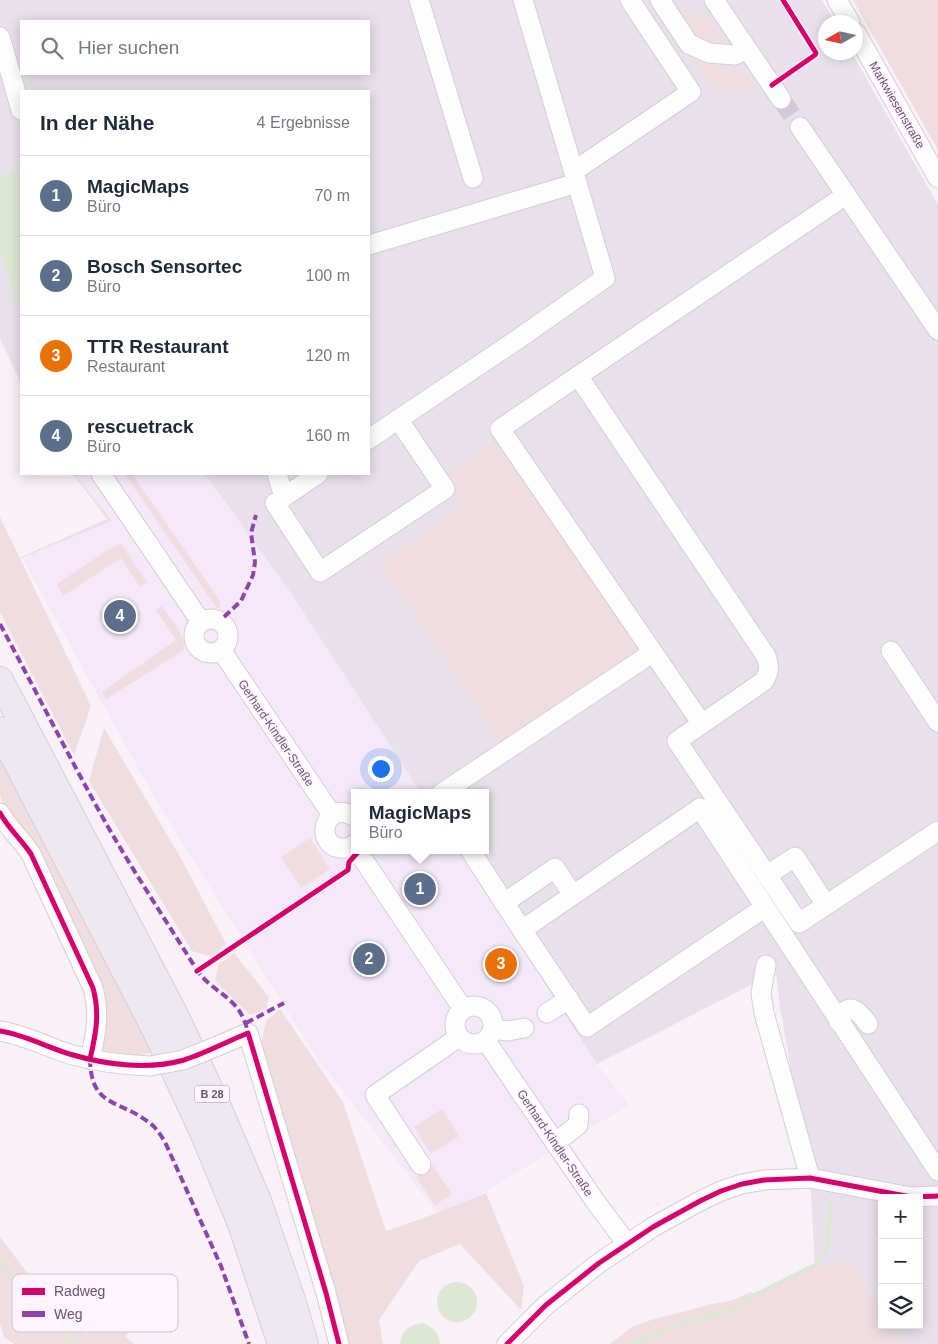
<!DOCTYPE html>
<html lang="de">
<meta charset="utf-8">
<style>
body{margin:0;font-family:Helvetica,sans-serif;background:#f2f2f3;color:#1f2937}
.controls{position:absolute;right:15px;bottom:15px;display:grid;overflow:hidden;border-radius:0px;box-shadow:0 2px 12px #0003}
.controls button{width:45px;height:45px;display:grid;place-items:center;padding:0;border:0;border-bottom:1px solid #e0e1e3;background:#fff;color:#1f2937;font:25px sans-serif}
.compass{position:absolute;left:818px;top:15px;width:45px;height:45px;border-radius:50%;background:#fff;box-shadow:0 2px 12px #0003;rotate:261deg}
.you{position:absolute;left:380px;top:768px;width:18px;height:18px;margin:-12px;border:4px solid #fff;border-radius:50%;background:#1a73e8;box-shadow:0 0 0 8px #1a73e833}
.badge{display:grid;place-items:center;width:32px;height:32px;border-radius:50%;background:#0b8043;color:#fff;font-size:16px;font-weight:700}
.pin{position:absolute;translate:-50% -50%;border:2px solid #fff;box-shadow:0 1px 5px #0006}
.popup{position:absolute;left:351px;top:789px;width:138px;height:65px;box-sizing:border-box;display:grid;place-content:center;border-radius:0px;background:#fff;filter:drop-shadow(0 1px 4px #0005);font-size:16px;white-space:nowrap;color:#747a83}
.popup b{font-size:19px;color:#1f2937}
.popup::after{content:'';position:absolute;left:50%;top:100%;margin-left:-10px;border:10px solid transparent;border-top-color:#fff}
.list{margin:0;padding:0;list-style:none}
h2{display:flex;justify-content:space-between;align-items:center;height:65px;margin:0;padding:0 20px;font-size:21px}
h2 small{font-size:16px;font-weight:400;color:#747a83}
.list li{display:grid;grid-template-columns:32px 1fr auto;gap:15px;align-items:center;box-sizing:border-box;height:80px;padding:0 20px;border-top:1px solid #e0e1e3}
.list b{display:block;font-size:19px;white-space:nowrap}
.list p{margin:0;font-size:16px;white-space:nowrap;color:#747a83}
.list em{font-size:16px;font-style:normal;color:#747a83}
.icon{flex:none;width:28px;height:28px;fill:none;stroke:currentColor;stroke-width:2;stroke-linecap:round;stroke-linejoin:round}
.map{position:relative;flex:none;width:938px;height:1344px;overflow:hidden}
.search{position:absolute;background:#fff;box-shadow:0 2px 12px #0003;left:20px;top:20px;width:350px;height:55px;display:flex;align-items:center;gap:12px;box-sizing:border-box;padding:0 18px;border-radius:0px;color:#747a83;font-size:19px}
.panel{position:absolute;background:#fff;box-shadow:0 2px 12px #0003;left:20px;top:90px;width:350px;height:385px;border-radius:0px}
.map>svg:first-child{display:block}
.commercial{fill:#f5e9f9}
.industrial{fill:#e8e0ea;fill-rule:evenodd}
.green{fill:#efdde0}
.water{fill:#dde7d4}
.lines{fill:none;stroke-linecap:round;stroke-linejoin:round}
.stream{stroke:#dde7d4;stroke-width:4}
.minor-tunnel{stroke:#d5c9d7;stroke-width:19;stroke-dasharray:19 9;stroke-linecap:butt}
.minor-casing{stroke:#d6cdd7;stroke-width:21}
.highway-casing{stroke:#d7ced9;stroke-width:28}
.minor{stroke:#fefdfe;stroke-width:19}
.highway{stroke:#eee8f1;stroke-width:26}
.minor-bridge-casing{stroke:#d6cdd7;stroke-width:21;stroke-linecap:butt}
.minor-bridge{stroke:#fefdfe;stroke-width:19}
.quiet{stroke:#8e44ad;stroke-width:4;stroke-dasharray:8 4;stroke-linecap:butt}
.cycleway-casing{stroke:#fef4fd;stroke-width:8}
.cycleway{stroke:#d6006c;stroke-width:5}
.labels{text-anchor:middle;stroke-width:4;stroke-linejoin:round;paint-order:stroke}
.shield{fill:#fef4fd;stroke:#98839e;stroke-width:1}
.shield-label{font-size:11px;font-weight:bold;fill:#6d5275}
.street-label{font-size:12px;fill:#6d5275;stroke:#fef4fd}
.key{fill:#fef4fd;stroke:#d2c3d4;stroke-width:1}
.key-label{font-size:14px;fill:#6d5275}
</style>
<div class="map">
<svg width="938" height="1344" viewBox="0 0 938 1344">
<rect width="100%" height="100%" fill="#f8f1f8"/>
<path class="commercial" d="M75,474h130l88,122 128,197h-66v57h103l139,214 32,41 -188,113 -126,-163 -158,-253 -135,-244 90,-37z"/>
<g class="industrial">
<path d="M0,0h822l13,22h-9v30l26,1 86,152v1139h-35l-12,-19h28v-127h-37v113l-32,-50 -35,4 -5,-87 -30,-171 -4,-35 -179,92 -139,-214h27v-57h-64l-128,-197 -88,-122h164v-383h-348v292l-21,-44zM21,21h348v53h-348z"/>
<path d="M70,474h5l37,47 -90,37h-3l88,-39 -32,-43z"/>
</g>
<g class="green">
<path d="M853,0h85v150z"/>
<path d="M680,10l26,5 19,28 -7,4 -20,-7 -18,-26z"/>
<path d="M693,58l50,12 13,19 -3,3 -39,-4z"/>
<path d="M499,439l139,212 -138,92 -121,-178 82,-59 -17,-31z"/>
<path d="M125,474h7l88,127v8l-4,-2z"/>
<path d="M0,517l91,189 -17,49 -74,-143z"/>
<path d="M121,543l26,39 -7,5 -19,-29 -58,38 -6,-12 48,-32z"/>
<path d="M162,606c8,12 24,29 22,44l-78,49 -4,-7 74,-52 -20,-30z"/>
<path d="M104,728l79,134 43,82 -14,13 -20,-6 -103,-170z"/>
<path d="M0,759l61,113 92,180c-16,5 -36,8 -50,-3l-2,-12 1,-7 -94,-212 -8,-23z"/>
<path d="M310,838l20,31 -29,19 -20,-31z"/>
<path d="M234,953l35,44 -3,12 -16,6 -35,-34 4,-17z"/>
<path d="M280,1009l63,93 43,129 38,-13 62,-25 38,93 -3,24 -61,-66 -41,17 -40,59 4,24h-36l-86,-299 5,-24z"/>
<path d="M442,1109l17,27 -28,18 -17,-27z"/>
<path d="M433,1166l19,28 -17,11 -19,-28z"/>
<path d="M0,1237l28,37 47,34 11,26 68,-43 12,9 -41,36 9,8h-120l-10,-7 -4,-13z"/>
<path d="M850,1261l32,50v14h9l12,19h-293l22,-17 19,-7 61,-16 19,-3 19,-9 6,3 59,-30z"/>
</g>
<g class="water">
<path d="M11,172l10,2v131l-5,-3 -16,-52v-74z"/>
<circle cx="457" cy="1302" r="20"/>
<path d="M423,1323c10,4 16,10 17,21h-40c2,-14 9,-19 23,-21z"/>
</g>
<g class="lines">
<g class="stream">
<path d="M0,1262l76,82"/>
<path d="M631,1344l56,-22 40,-10 28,-17 60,-30 13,-17 2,-46"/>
</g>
<path class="minor-tunnel" d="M781,99l19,28"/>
<g class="minor-casing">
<g id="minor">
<path d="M419,0l54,178"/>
<path d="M660,0l29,44 20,9 26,2 12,-6"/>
<path d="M714,0l67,99"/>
<path d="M837,0l13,22"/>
<path d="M856,33l82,145"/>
<path d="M0,37l21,73"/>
<path d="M800,127l138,203"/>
<path d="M574,171l117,-79 -61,-92"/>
<path d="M846,195l-268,181 188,280c4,10 3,16 -2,25l-87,60 122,182 139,-92"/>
<path d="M369,245l208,-62 -54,-183"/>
<path d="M578,376l-78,53 202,295"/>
<path d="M369,439l152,-102 84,-59 -28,-95"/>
<path d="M101,474l100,148"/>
<path d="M277,474l7,23 34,-23"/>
<path d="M275,503l45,69 125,-83 -47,-70"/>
<circle cx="211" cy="636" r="17"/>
<path d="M221,650l111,165"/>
<path d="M891,651l47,71"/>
<path d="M442,793l210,-140"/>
<path d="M0,813c8,15 21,26 31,41l62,134c7,25 3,46 -3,71"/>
<path d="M355,817c-30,-19 -42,27 -15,31 6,1 11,-1 15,-4"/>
<path d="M357,850l106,159"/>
<path d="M470,850l52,80 65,97 177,-119"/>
<path d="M767,875l28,-18 31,48"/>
<path d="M504,903l51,-35 18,27"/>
<path d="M522,930l178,-122 238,363"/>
<path d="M766,965l-5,28 3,20 46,165"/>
<circle cx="474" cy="1025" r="19"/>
<path d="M547,1013l22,-14"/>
<path d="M839,1022c8,-23 20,-11 29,2"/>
<path d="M493,1029l15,2 16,-3"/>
<path d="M0,1031c26,4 48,17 73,24 25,7 52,10 77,11"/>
<path d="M486,1041l109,160 32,43"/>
<path d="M220,1045l28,-12 78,260 13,51"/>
<path d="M555,1143l23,-18 1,-11"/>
<path d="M421,1165l-46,-70 84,-58"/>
<path d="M507,1344l39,-39 53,-42 54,-36 47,-26 21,-10 21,-7 22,-4 46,-2 101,19 27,-1"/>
</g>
</g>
<g class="highway-casing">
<g id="highway">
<path d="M0,680l176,337 42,90 40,94 34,99 13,44"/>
<path d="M0,730l156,301 46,99 39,94 40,120"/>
</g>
</g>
<use href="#minor" class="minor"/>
<use href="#highway" class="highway"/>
<g class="minor-bridge-casing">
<path id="minor-bridge" d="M150,1066l33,-6 37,-15"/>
</g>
<use href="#minor-bridge" class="minor-bridge"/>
<g class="quiet">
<path d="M224,617l17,-16 12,-26 2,-13 -4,-29 5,-18"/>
<path d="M0,624c31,58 61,117 92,174 31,58 68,113 103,169 18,29 45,27 53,66"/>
<path d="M246,1023l38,-20"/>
<path d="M90,1059c1,48 27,40 57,62 8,5 13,13 18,21l56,124 28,78"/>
</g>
<g class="cycleway-casing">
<g id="cycleway">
<path d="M772,85l43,-30 1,-2 -33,-53"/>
<path d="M0,813c8,15 21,26 31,41l62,134c7,25 3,46 -3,71"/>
<path d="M197,971l151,-101 1,-8 9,-10"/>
<path d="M0,1031c26,4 48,17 73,24 34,10 76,15 111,5 22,-7 42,-18 64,-27l78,260 13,51"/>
<path d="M507,1344l39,-39 53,-42 54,-36 47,-26 21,-10 21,-7 22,-4 46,-2 101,19 27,-1"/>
</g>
</g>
<use href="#cycleway" class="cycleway"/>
</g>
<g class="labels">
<rect class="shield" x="194.5" y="1085.5" width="35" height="17" rx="4"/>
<g class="shield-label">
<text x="212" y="1098">B 28</text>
</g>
<g class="street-label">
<text transform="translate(897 105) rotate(60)" y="4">Markwiesenstraße</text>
<text transform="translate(276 733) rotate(56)" y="4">Gerhard-Kindler-Straße</text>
<text transform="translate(555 1143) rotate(56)" y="4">Gerhard-Kindler-Straße</text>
</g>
</g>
<rect x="12" y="1274" width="166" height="58" rx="8" class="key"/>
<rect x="22" y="1288" width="23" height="7" fill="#d6006c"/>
<rect x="22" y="1311" width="23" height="6" fill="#8e44ad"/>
<g class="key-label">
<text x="54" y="1296">Radweg</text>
<text x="54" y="1319">Weg</text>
</g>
</svg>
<div class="controls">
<button>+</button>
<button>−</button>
<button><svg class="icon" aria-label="layers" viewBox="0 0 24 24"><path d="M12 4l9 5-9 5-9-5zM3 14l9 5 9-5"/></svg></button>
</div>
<svg class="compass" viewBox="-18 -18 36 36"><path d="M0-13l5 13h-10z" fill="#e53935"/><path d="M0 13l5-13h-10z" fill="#747a83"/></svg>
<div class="you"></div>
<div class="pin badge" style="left:420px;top:889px;background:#5c6f8a">1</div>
<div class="popup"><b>MagicMaps</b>Büro</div>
<div class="pin badge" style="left:369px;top:959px;background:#5c6f8a">2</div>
<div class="pin badge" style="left:501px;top:964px;background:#e8710a">3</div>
<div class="pin badge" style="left:120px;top:616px;background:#5c6f8a">4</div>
<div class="search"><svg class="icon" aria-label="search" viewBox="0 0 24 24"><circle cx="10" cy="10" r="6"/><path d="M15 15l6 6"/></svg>Hier suchen</div>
<section class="panel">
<h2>In der Nähe<small>4 Ergebnisse</small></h2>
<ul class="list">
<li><span class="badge" style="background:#5c6f8a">1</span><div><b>MagicMaps</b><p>Büro</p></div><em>70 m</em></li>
<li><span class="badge" style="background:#5c6f8a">2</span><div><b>Bosch Sensortec</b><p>Büro</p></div><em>100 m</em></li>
<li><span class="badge" style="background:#e8710a">3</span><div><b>TTR Restaurant</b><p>Restaurant</p></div><em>120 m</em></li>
<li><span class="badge" style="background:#5c6f8a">4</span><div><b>rescuetrack</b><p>Büro</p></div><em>160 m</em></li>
</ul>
</section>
</div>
